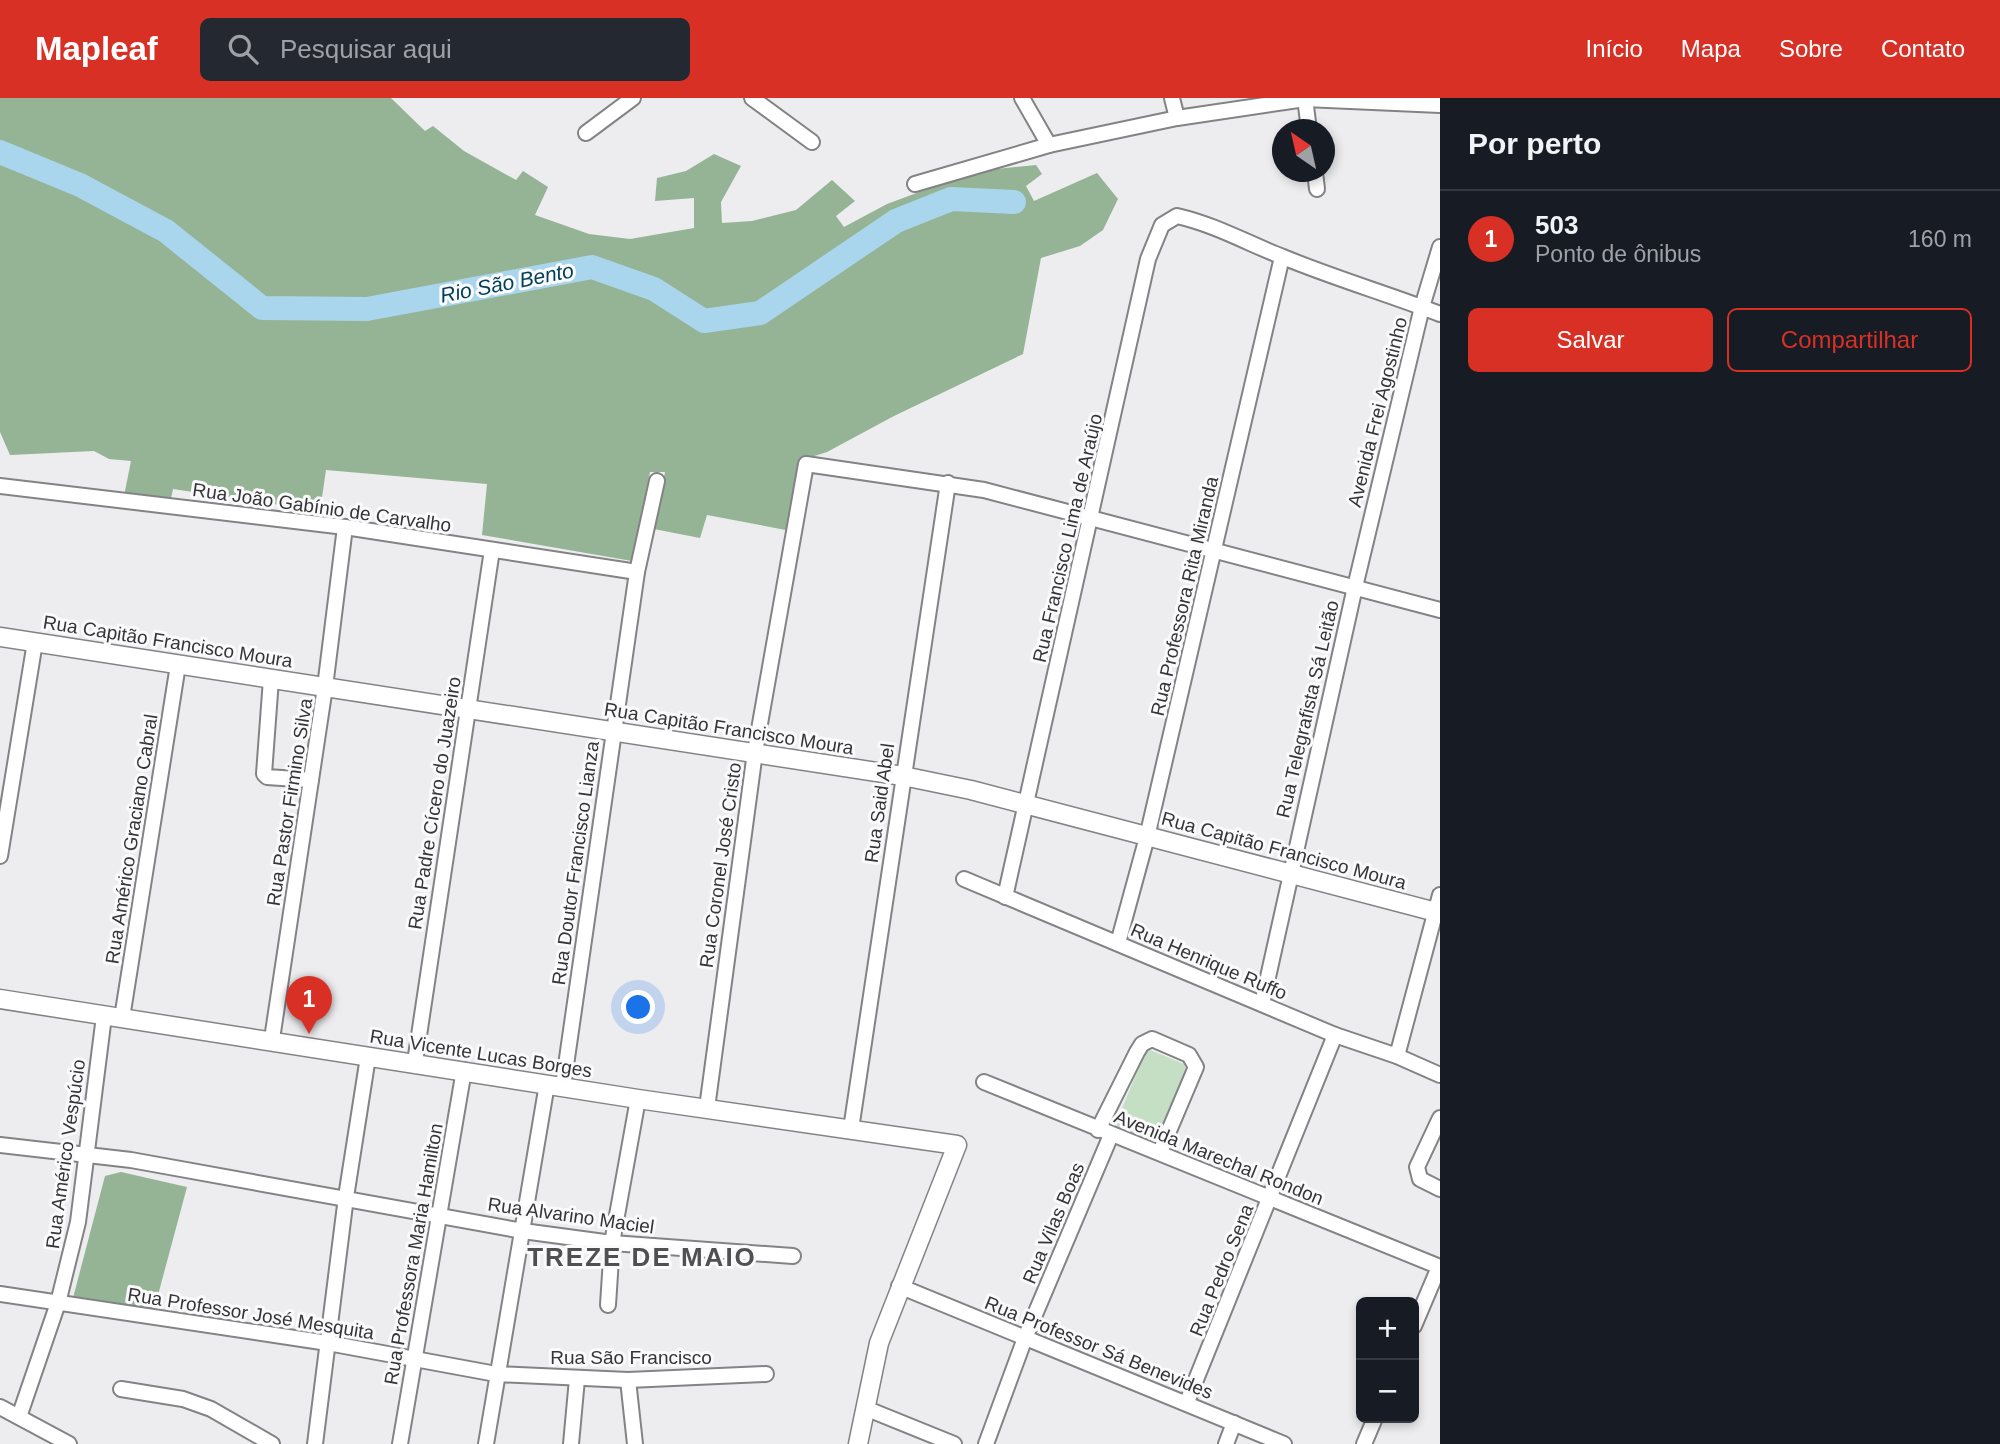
<!DOCTYPE html>
<html lang="pt">
<meta charset="utf-8">
<style>
body{margin:0;font-family:Arial,sans-serif;background:#242831;color:#f1f3f6}
.controls{position:absolute;right:21px;bottom:21px;display:grid;overflow:hidden;border-radius:10px;box-shadow:0 4px 10px #0003}
.controls button{width:63px;height:63px;display:grid;place-items:center;padding:0;border:0;border-bottom:2px solid #363941;background:#171b24;color:#f1f3f6;font:35px sans-serif}
.compass{position:absolute;left:1272px;top:21px;width:63px;height:63px;border-radius:50%;background:#171b24;box-shadow:0 4px 10px #0003;rotate:326deg}
.you{position:absolute;left:639px;top:910px;width:24px;height:24px;margin:-18px;border:5px solid #fff;border-radius:50%;background:#1a73e8;box-shadow:0 0 0 10px #1a73e833}
.badge{display:grid;place-items:center;width:46px;height:46px;border-radius:50%;background:#d93025;color:#fff;font-size:23px;font-weight:700}
.pin{position:absolute;translate:-50% -58px;filter:drop-shadow(0 2px 4px #0008)}
.pin::after{content:'';position:absolute;top:37px;width:24px;height:21px;background:inherit;clip-path:polygon(0 0,100% 0,50% 100%)}
.list{margin:0;padding:0;list-style:none}
h2{display:flex;justify-content:space-between;align-items:center;height:91px;margin:0;padding:0 28px;font-size:30px}
h2 small{font-size:23px;font-weight:400;color:#9ea1a6}
.list li{display:grid;grid-template-columns:46px 1fr auto;gap:21px;align-items:center;box-sizing:border-box;height:98px;padding:0 28px;border-top:2px solid #363941}
.list b{display:block;font-size:26px;white-space:nowrap}
.list p{margin:0;font-size:23px;white-space:nowrap;color:#9ea1a6}
.list em{font-size:23px;font-style:normal;color:#9ea1a6}
.actions{display:flex;gap:14px;padding:21px 28px}
.actions a{flex:1;padding:16px 0;border:2px solid #d93025;border-radius:10px;text-align:center;font-size:24px;color:#d93025}
.actions .main{background:#d93025;color:#fff}
.icon{flex:none;width:38px;height:38px;fill:none;stroke:currentColor;stroke-width:2;stroke-linecap:round;stroke-linejoin:round}
.map{position:relative;flex:none;width:1440px;height:1346px;overflow:hidden}
header{display:flex;align-items:center;gap:42px;box-sizing:border-box;height:98px;padding:0 35px;background:#d93025;color:#fff}
header strong{font-size:33px}
nav{display:flex;gap:38px;margin-inline-start:auto;font-size:24px}
.search{width:490px;height:63px;background:#242831;display:flex;align-items:center;gap:18px;box-sizing:border-box;padding:0 24px;border-radius:10px;color:#9ea1a6;font-size:26px}
main{display:flex}
aside{flex:1;background:#171b24}
.map>svg:first-child{display:block}
.green{fill:#c5dfc5}
.forest{fill:#94b495}
.lines{fill:none;stroke-linecap:round;stroke-linejoin:round}
.river{stroke:#aad6ed;stroke-width:24}
.minor-casing{stroke:#838386;stroke-width:18}
.major-casing{stroke:#838386;stroke-width:21}
.minor{stroke:#fff;stroke-width:14}
.major{stroke:#fff;stroke-width:18}
.labels{text-anchor:middle;stroke-width:6;stroke-linejoin:round;paint-order:stroke}
.street-label{font-size:19px;fill:#353536;stroke:#fafafd}
.water-label{font-size:21px;font-style:italic;fill:#013f56;stroke:#fafafd}
.district-label{font-size:26px;font-weight:bold;letter-spacing:2px;fill:#504f52;stroke:#fafafd}
</style>
<header>
<strong>Mapleaf</strong>
<div class="search"><svg class="icon" aria-label="search" viewBox="0 0 24 24"><circle cx="10" cy="10" r="6"/><path d="M15 15l6 6"/></svg>Pesquisar aqui</div>
<nav><a>Início</a><a>Mapa</a><a>Sobre</a><a>Contato</a></nav>
</header>
<main>
<div class="map">
<svg width="1440" height="1346" viewBox="0 0 1440 1346">
<rect width="100%" height="100%" fill="#edecef"/>
<path class="green" d="M1150,952l34,14 2,7 -30,68 -7,4 -30,-11 -3,-9 29,-70z"/>
<g class="forest">
<path d="M0,0h391l34,33 8,-5 31,25 52,29 7,-9 25,16 -13,28 54,19 41,5 64,-11v-30l-39,3 2,-23 29,-7 28,-17 27,12 -20,36 1,21 30,-2 44,-11 36,-30 23,21 -19,15 8,11 43,-23 89,-33 60,-6 6,9 -16,12 8,15 63,-28 21,26 -15,31 -23,16 -39,12 -18,96 -129,62 -67,36 -22,7 -14,72 -84,-16 -7,23 -46,-9 11,-57h-15l-18,89 -150,-26 5,-51 -161,-14 -6,41 -147,-22 -3,14 -46,-7 7,-35 -22,-2 -15,-8 -84,4 -10,-23z"/>
<path d="M121,1074l66,15 -33,123 -81,-12 32,-122z"/>
</g>
<g class="lines">
<path class="river" d="M0,54l80,33 86,46 96,77 105,1 225,-42 62,22 50,32 56,-8 136,-92 55,-22 63,3"/>
<g class="minor-casing">
<g id="minor">
<path d="M752,0l60,44"/>
<path d="M1022,0l27,47"/>
<path d="M1172,0l5,20"/>
<path d="M1305,0l4,32"/>
<path d="M586,35l47,-35"/>
<path d="M1315,74l2,17"/>
<path d="M915,86l134,-39 128,-27 128,-19 135,6"/>
<path d="M0,388l345,41 292,45"/>
<path d="M271,581l-7,95 3,3 44,3"/>
<path d="M0,758l35,-214"/>
<path d="M964,781l371,156 62,21 43,19"/>
<path d="M1005,799l143,-638 14,-34 15,-9c39,9 70,27 106,41 51,21 105,37 157,57"/>
<path d="M1118,845l29,-106 135,-580"/>
<path d="M1262,906l93,-417 67,-280 18,-60"/>
<path d="M122,920l56,-353"/>
<path d="M272,941l53,-352 20,-160"/>
<path d="M1397,958l43,-161"/>
<path d="M415,964l77,-512"/>
<path d="M984,984l456,185"/>
<path d="M563,988l74,-514 20,-91"/>
<path d="M707,1010l48,-356 51,-288 178,26 456,120"/>
<path d="M1440,1020l-23,49 3,12 20,10"/>
<path d="M851,1031l97,-646"/>
<path d="M1098,1032l39,-78 5,-8 10,-5 37,16 7,12 -36,85"/>
<path d="M0,1047l131,15 392,71 89,12 181,13"/>
<path d="M899,1188l385,158"/>
<path d="M0,1196l328,49 168,31 132,6 138,-6"/>
<path d="M608,1207l4,-62 26,-144"/>
<path d="M1414,1228l25,-59"/>
<path d="M628,1282l7,64"/>
<path d="M121,1291l62,10 28,10 61,35"/>
<path d="M1187,1304l148,-367"/>
<path d="M0,1309l69,37"/>
<path d="M865,1310l89,36"/>
<path d="M19,1319l39,-114 20,-81 26,-206"/>
<path d="M315,1346l31,-247 22,-140"/>
<path d="M400,1346l64,-374"/>
<path d="M486,1346l61,-360"/>
<path d="M571,1346l6,-65"/>
<path d="M986,1346l39,-106 86,-203"/>
<path d="M1226,1346l8,-21"/>
<path d="M1364,1346l11,-26"/>
</g>
</g>
<g class="major-casing">
<g id="major">
<path d="M0,539l903,139 68,14 469,123"/>
<path d="M0,901l638,100 319,46 -78,198 -21,101"/>
</g>
</g>
<use href="#minor" class="minor"/>
<use href="#major" class="major"/>
</g>
<g class="labels">
<g class="street-label">
<text transform="translate(1377 314) rotate(-76)" y="7">Avenida Frei Agostinho</text>
<text transform="translate(322 409) rotate(8)" y="7">Rua João Gabínio de Carvalho</text>
<text transform="translate(1067 440) rotate(-77)" y="7">Rua Francisco Lima de Araújo</text>
<text transform="translate(1184 498) rotate(-77)" y="7">Rua Professora Rita Miranda</text>
<text transform="translate(168 543) rotate(9)" y="7">Rua Capitão Francisco Moura</text>
<text transform="translate(1307 611) rotate(-77)" y="7">Rua Telegrafista Sá Leitão</text>
<text transform="translate(729 630) rotate(9)" y="7">Rua Capitão Francisco Moura</text>
<text transform="translate(289 704) rotate(-81)" y="7">Rua Pastor Firmino Silva</text>
<text transform="translate(434 705) rotate(-81)" y="7">Rua Padre Cícero do Juazeiro</text>
<text transform="translate(879 705) rotate(-82)" y="7">Rua Said Abel</text>
<text transform="translate(131 741) rotate(-81)" y="7">Rua Américo Graciano Cabral</text>
<text transform="translate(1284 752) rotate(15)" y="7">Rua Capitão Francisco Moura</text>
<text transform="translate(575 765) rotate(-82)" y="7">Rua Doutor Francisco Lianza</text>
<text transform="translate(720 767) rotate(-82)" y="7">Rua Coronel José Cristo</text>
<text transform="translate(1209 863) rotate(23)" y="7">Rua Henrique Ruffo</text>
<text transform="translate(481 955) rotate(9)" y="7">Rua Vicente Lucas Borges</text>
<text transform="translate(65 1056) rotate(-82)" y="7">Rua Américo Vespúcio</text>
<text transform="translate(1219 1059) rotate(22)" y="7">Avenida Marechal Rondon</text>
<text transform="translate(571 1117) rotate(8)" y="7">Rua Alvarino Maciel</text>
<text transform="translate(1053 1125) rotate(-67)" y="7">Rua Vilas Boas</text>
<text transform="translate(413 1156) rotate(-80)" y="7">Rua Professora Maria Hamilton</text>
<text transform="translate(1221 1172) rotate(-68)" y="7">Rua Pedro Sena</text>
<text transform="translate(251 1215) rotate(9)" y="7">Rua Professor José Mesquita</text>
<text transform="translate(1099 1249) rotate(22)" y="7">Rua Professor Sá Benevides</text>
<text x="631" y="1266">Rua São Francisco</text>
</g>
<g class="water-label">
<text transform="translate(507 185) rotate(-11)" y="7">Rio São Bento</text>
</g>
<g class="district-label">
<text x="642" y="1168">TREZE DE MAIO</text>
</g>
</g>
</svg>
<div class="controls">
<button>+</button>
<button>−</button>
</div>
<svg class="compass" viewBox="-18 -18 36 36"><path d="M0-13l5 13h-10z" fill="#e53935"/><path d="M0 13l5-13h-10z" fill="#9ea1a6"/></svg>
<div class="you"></div>
<div class="pin badge" style="left:309px;top:936px">1</div>
</div>
<aside>
<h2>Por perto<small></small></h2>
<ul class="list">
<li><span class="badge">1</span><div><b>503</b><p>Ponto de ônibus</p></div><em>160 m</em></li>
</ul>
<div class="actions"><a class="main">Salvar</a><a>Compartilhar</a></div>
</aside>
</main>
